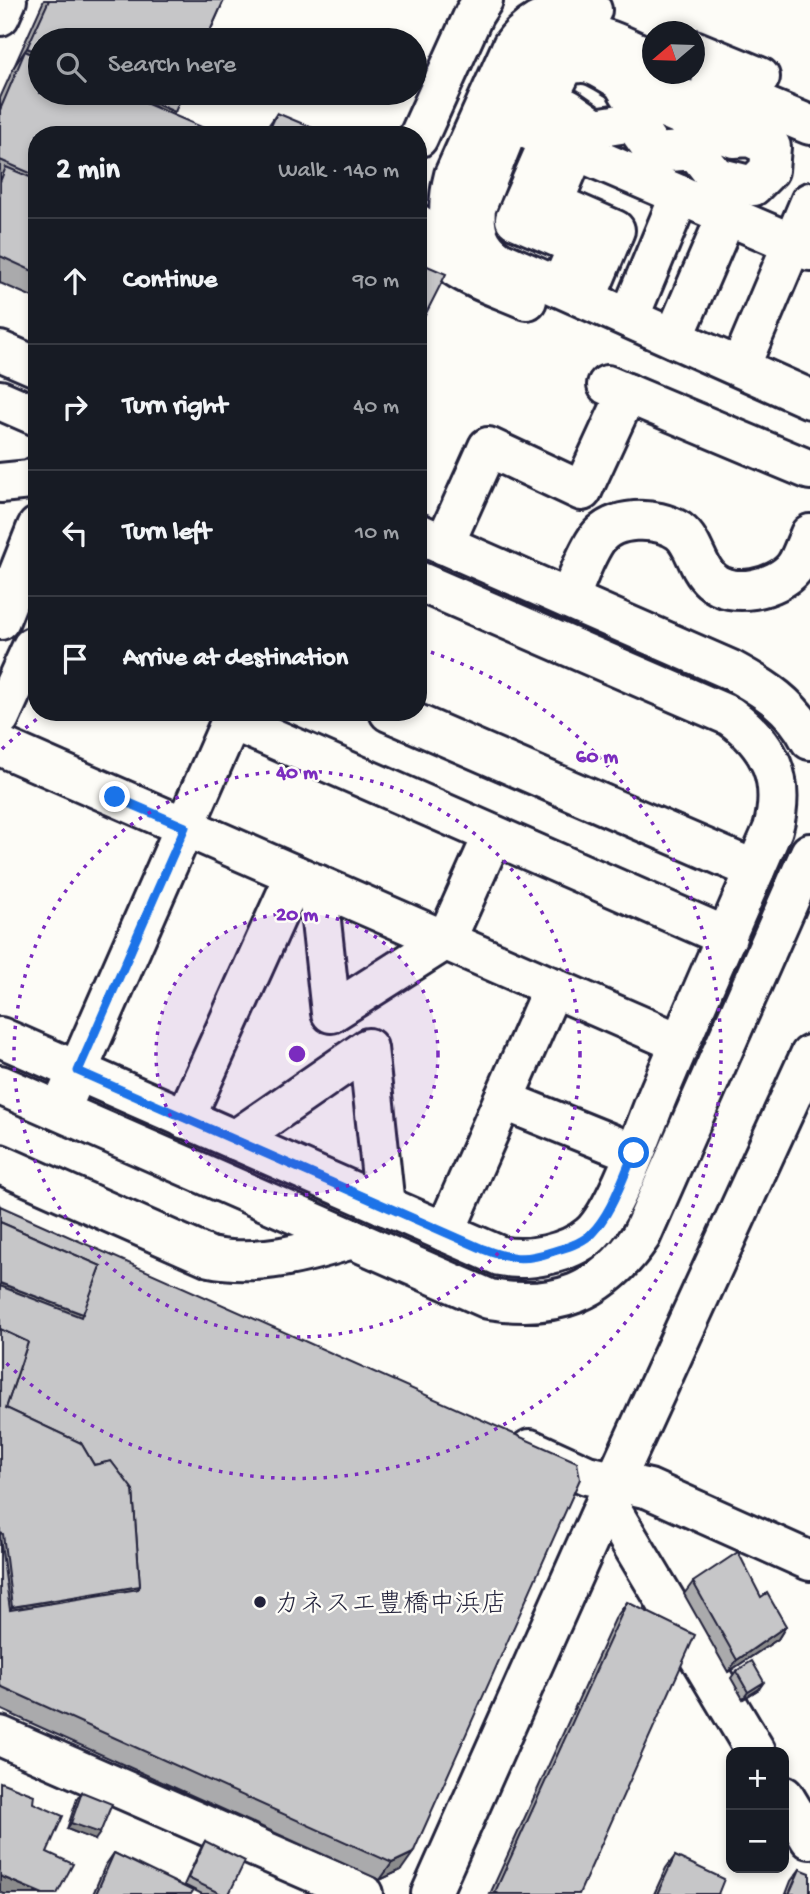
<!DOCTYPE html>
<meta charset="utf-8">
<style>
body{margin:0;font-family:"Gochi Hand","Klee One",sans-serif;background:#242831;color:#f1f3f6}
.controls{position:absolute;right:21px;bottom:21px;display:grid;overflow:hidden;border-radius:14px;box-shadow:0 4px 10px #0003}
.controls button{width:63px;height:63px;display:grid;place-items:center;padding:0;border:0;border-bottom:2px solid #363941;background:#171b24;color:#f1f3f6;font:35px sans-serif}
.compass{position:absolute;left:642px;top:21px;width:63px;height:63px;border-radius:50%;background:#171b24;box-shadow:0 4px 10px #0003;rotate:251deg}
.stop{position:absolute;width:21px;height:21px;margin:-16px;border:5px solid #1a73e8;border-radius:50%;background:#fff}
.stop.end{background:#1a73e8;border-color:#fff;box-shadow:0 2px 7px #0008}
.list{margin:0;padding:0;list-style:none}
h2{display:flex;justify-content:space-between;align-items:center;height:91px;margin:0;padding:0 28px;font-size:30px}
h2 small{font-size:23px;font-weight:400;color:#9ea1a6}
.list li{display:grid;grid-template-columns:46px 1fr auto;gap:21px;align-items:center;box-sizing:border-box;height:126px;padding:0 28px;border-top:2px solid #363941}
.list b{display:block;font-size:26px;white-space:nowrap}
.list em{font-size:23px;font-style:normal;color:#9ea1a6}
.icon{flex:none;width:38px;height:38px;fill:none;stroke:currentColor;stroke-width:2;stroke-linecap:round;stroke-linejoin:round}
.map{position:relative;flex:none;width:810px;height:1894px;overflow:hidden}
.search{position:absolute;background:#171b24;box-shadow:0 4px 10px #0003;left:28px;top:28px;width:399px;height:77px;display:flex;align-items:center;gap:18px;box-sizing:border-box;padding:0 24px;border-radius:38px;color:#9ea1a6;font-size:26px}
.panel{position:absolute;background:#171b24;box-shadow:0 4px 10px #0003;left:28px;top:126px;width:399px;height:595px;border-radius:28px}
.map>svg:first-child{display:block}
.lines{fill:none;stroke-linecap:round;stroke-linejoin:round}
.minor-casing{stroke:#22223b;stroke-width:44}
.minor{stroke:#fdfcf7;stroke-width:38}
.wall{fill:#aaaaac;stroke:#22223b;stroke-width:2}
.shaded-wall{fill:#8b8b8c;stroke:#22223b;stroke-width:2}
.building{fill:#c6c6c8;stroke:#22223b;stroke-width:2}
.route{stroke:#1a73e8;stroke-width:9}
.ring{fill:none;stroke:#7b2cbf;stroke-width:3.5;stroke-dasharray:3.5 7}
.poi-dot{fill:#22223b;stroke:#fdfcf7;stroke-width:2.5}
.labels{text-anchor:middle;stroke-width:5;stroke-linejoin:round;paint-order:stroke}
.poi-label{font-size:26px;fill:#22223b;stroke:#fdfcf7;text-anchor:start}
.centre{fill:#7b2cbf;stroke:#fdfcf7;stroke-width:3.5}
.ring-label{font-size:21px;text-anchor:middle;font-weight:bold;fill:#7b2cbf;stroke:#fdfcf7;stroke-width:5;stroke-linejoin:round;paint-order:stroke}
</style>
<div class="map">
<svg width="810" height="1894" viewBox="0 0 810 1894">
<rect width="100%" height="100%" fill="#fdfcf7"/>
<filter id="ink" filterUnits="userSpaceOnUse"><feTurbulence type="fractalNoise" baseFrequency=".0143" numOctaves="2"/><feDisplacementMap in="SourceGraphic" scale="14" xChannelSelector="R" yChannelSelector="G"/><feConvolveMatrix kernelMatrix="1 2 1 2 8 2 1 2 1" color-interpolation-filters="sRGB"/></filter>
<g filter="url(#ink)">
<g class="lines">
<g class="minor-casing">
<g id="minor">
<path d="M0,16l7,-16"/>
<path d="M694,50l66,27"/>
<path d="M652,59c-44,-19 -76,-43 -116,0l-60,149c-2,22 3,39 22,52l312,139"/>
<path d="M711,84l99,41"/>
<path d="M523,90l45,19 27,19 38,-6 22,31 40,-3 21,27 37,9 16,-16 2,-23 -21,-10 -9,-15 -105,-43 -14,2 7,12 105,45 16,-1"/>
<path d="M547,100l17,-33c25,-11 36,2 58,14"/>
<path d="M510,122l300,129"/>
<path d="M418,138l56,-124 9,-14"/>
<path d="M550,139l-35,80 63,27 -18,41"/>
<path d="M576,150l-23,53 62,27 -29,69"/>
<path d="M418,224c21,47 66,57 109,76"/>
<path d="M470,271c-22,-29 -25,-62 -16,-96l58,-129c20,-28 46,-35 80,-36"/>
<path d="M629,318l51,-123"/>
<path d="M674,338l53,-123"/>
<path d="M0,351l37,16"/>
<path d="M740,367l70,-165"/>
<path d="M607,385l203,85"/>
<path d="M0,400l37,16"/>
<path d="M0,483l30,-3 7,-4"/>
<path d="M418,533l313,137c33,18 61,35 79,70"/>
<path d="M444,545l44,-98 94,44 45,-98"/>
<path d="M569,599c8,-19 15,-41 27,-59 16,-24 60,-24 83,-9 16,12 17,36 32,49 20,19 66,9 83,-12 7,-9 11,-23 16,-34"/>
<path d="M0,620l37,-93"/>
<path d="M389,712l366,158"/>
<path d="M0,717l32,-70 5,2"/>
<path d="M231,720l496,217"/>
<path d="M0,746l680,297"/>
<path d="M317,884l14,129 115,-73 47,-105"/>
<path d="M0,1037l500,219c27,6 68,-2 90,-21 25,-22 54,-105 67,-138 38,-90 77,-179 116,-268 13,-49 -2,-83 -43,-113l-312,-135"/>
<path d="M0,1085l489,214c68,11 113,-6 152,-63l169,-383"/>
<path d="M67,1095l168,-383"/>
<path d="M503,1100l131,53"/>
<path d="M185,1119l110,-244"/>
<path d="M235,1140l133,-92 17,158"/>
<path d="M0,1164l210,93c47,10 97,-4 142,-18"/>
<path d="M445,1232l108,-245"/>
<path d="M530,1449l57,26 62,14 161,72"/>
<path d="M606,1501l150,251"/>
<path d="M0,1736l363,158"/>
<path d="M784,1796l26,43"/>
<path d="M431,1894l175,-393 204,-446"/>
</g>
</g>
<use href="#minor" class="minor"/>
</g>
<g class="wall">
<path d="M44,0h180l-51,115 -136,20v164l-37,-16v-185z"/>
<path d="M277,113l-10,22h-5z"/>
<path d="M0,1206l401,664 -21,10 -380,-171z"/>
<path d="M693,1582l68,15 25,29 -8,13 -50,33 -44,-78z"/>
<path d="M627,1602l-48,292h-89l125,-275z"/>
<path d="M736,1671l23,18 -16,10 -12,-21z"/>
<path d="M82,1792l13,48 -28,-11 10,-30z"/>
<path d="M205,1841l24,53h-27l-18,-9 17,-37z"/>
<path d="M114,1853l77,41h-98l12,-28z"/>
<path d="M675,1856l43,38h-64l12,-26z"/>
<path d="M800,1869l10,25h-24l5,-13z"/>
</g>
<g class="shaded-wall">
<path d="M27,48l13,5v27l-15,-29 -12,17z"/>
<path d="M71,93h60l44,19 -14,20z"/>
<path d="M0,1283l83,31 -14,20 -69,-26z"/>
<path d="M140,1586l-14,20 -126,18 12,-17z"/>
<path d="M786,1626l-8,13 -50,33 9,-12z"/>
<path d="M764,1682l-5,7 -16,10 5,-7z"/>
<path d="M71,1823l29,10 -5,7 -28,-11z"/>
<path d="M413,1853l-12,17 -21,10 12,-17z"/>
<path d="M0,1876l43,18h-39l-4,-2z"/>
</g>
<g class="building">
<path d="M49,0h175l-18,40h-166v13l-13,-5z"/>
<path d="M25,51l15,7v35h82l98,42h-183v41l-37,-16v-50z"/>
<path d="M131,93h52l-8,19z"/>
<path d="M277,113l50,21v1h-60z"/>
<path d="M6,167l31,13v93l-37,-17v-74z"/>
<path d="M418,262l28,12 -28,55z"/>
<path d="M0,1206l577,256 3,17 -167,374 -21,10 -392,-177v-149l10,73 128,-21 2,-3 -7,-96 -22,-29 -17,4 -13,-22 -75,-35 22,-66 -28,-13v-43l81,31 20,-51 -101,-44z"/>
<path d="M0,1222l101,44 -18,48 -83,-31z"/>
<path d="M0,1329l28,13 -22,66 75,35 13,22 17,-4 22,29 7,96 -128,21 -9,-73 -3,-1z"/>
<path d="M738,1552l23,45 6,-4 19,33 -49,34 -44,-78z"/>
<path d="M627,1602l68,33 -116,259h-80l-4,-2z"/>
<path d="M752,1661l12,21 -16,10 -12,-21z"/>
<path d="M0,1782l34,13 -1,8 30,13 -16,36 26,12 -16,30h-14l-43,-18z"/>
<path d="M82,1792l30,12 -12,29 -29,-10z"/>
<path d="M205,1841l40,20 -16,33h-8l-33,-16z"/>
<path d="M114,1853l79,38 -2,3h-95z"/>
<path d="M675,1856l49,23 -6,15h-61z"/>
<path d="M800,1869l10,4v21h-21z"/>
</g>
</g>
<g class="lines" filter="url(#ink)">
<path class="route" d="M115,797l70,30 -107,244 405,178c25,10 43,12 68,3 14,-4 29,-8 40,-18 21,-21 31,-55 43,-81"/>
</g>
<circle cx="297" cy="1054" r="141" fill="#7b2cbf" fill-opacity=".12"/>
<g class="ring">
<circle cx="297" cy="1054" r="141"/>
<circle cx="297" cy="1054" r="283"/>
<path d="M2 749A424 424 0 0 1 45 713M421 649A424 424 0 1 1 2 1359"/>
</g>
<circle class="poi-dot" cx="260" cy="1602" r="7"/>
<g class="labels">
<g class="poi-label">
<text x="274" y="1611">カネスエ豊橋中浜店</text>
</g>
</g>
<circle cx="297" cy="1054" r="10" class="centre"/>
<g class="ring-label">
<text x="597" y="762">60 m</text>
<text x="297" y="778">40 m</text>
<text x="297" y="920">20 m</text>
</g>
</svg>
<div class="controls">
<button>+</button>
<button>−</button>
</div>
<svg class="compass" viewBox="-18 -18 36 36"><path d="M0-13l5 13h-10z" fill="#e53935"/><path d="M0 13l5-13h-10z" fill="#9ea1a6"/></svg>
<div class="stop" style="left:634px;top:1153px"></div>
<div class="stop end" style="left:115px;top:797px"></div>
<div class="search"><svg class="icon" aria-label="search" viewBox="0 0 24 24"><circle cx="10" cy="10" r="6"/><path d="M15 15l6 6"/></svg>Search here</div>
<section class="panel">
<h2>2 min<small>Walk · 140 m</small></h2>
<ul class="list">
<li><svg class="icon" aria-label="ahead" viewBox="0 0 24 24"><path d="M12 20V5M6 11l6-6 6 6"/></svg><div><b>Continue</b></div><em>90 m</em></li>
<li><svg class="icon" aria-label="right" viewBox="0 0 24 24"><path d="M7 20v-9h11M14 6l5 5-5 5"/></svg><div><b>Turn right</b></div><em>40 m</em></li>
<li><svg class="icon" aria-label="left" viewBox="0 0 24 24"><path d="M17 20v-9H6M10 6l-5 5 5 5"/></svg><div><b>Turn left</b></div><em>10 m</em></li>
<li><svg class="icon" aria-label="arrive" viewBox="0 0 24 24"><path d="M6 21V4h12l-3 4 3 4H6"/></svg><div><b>Arrive at destination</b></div></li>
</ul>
</section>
</div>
